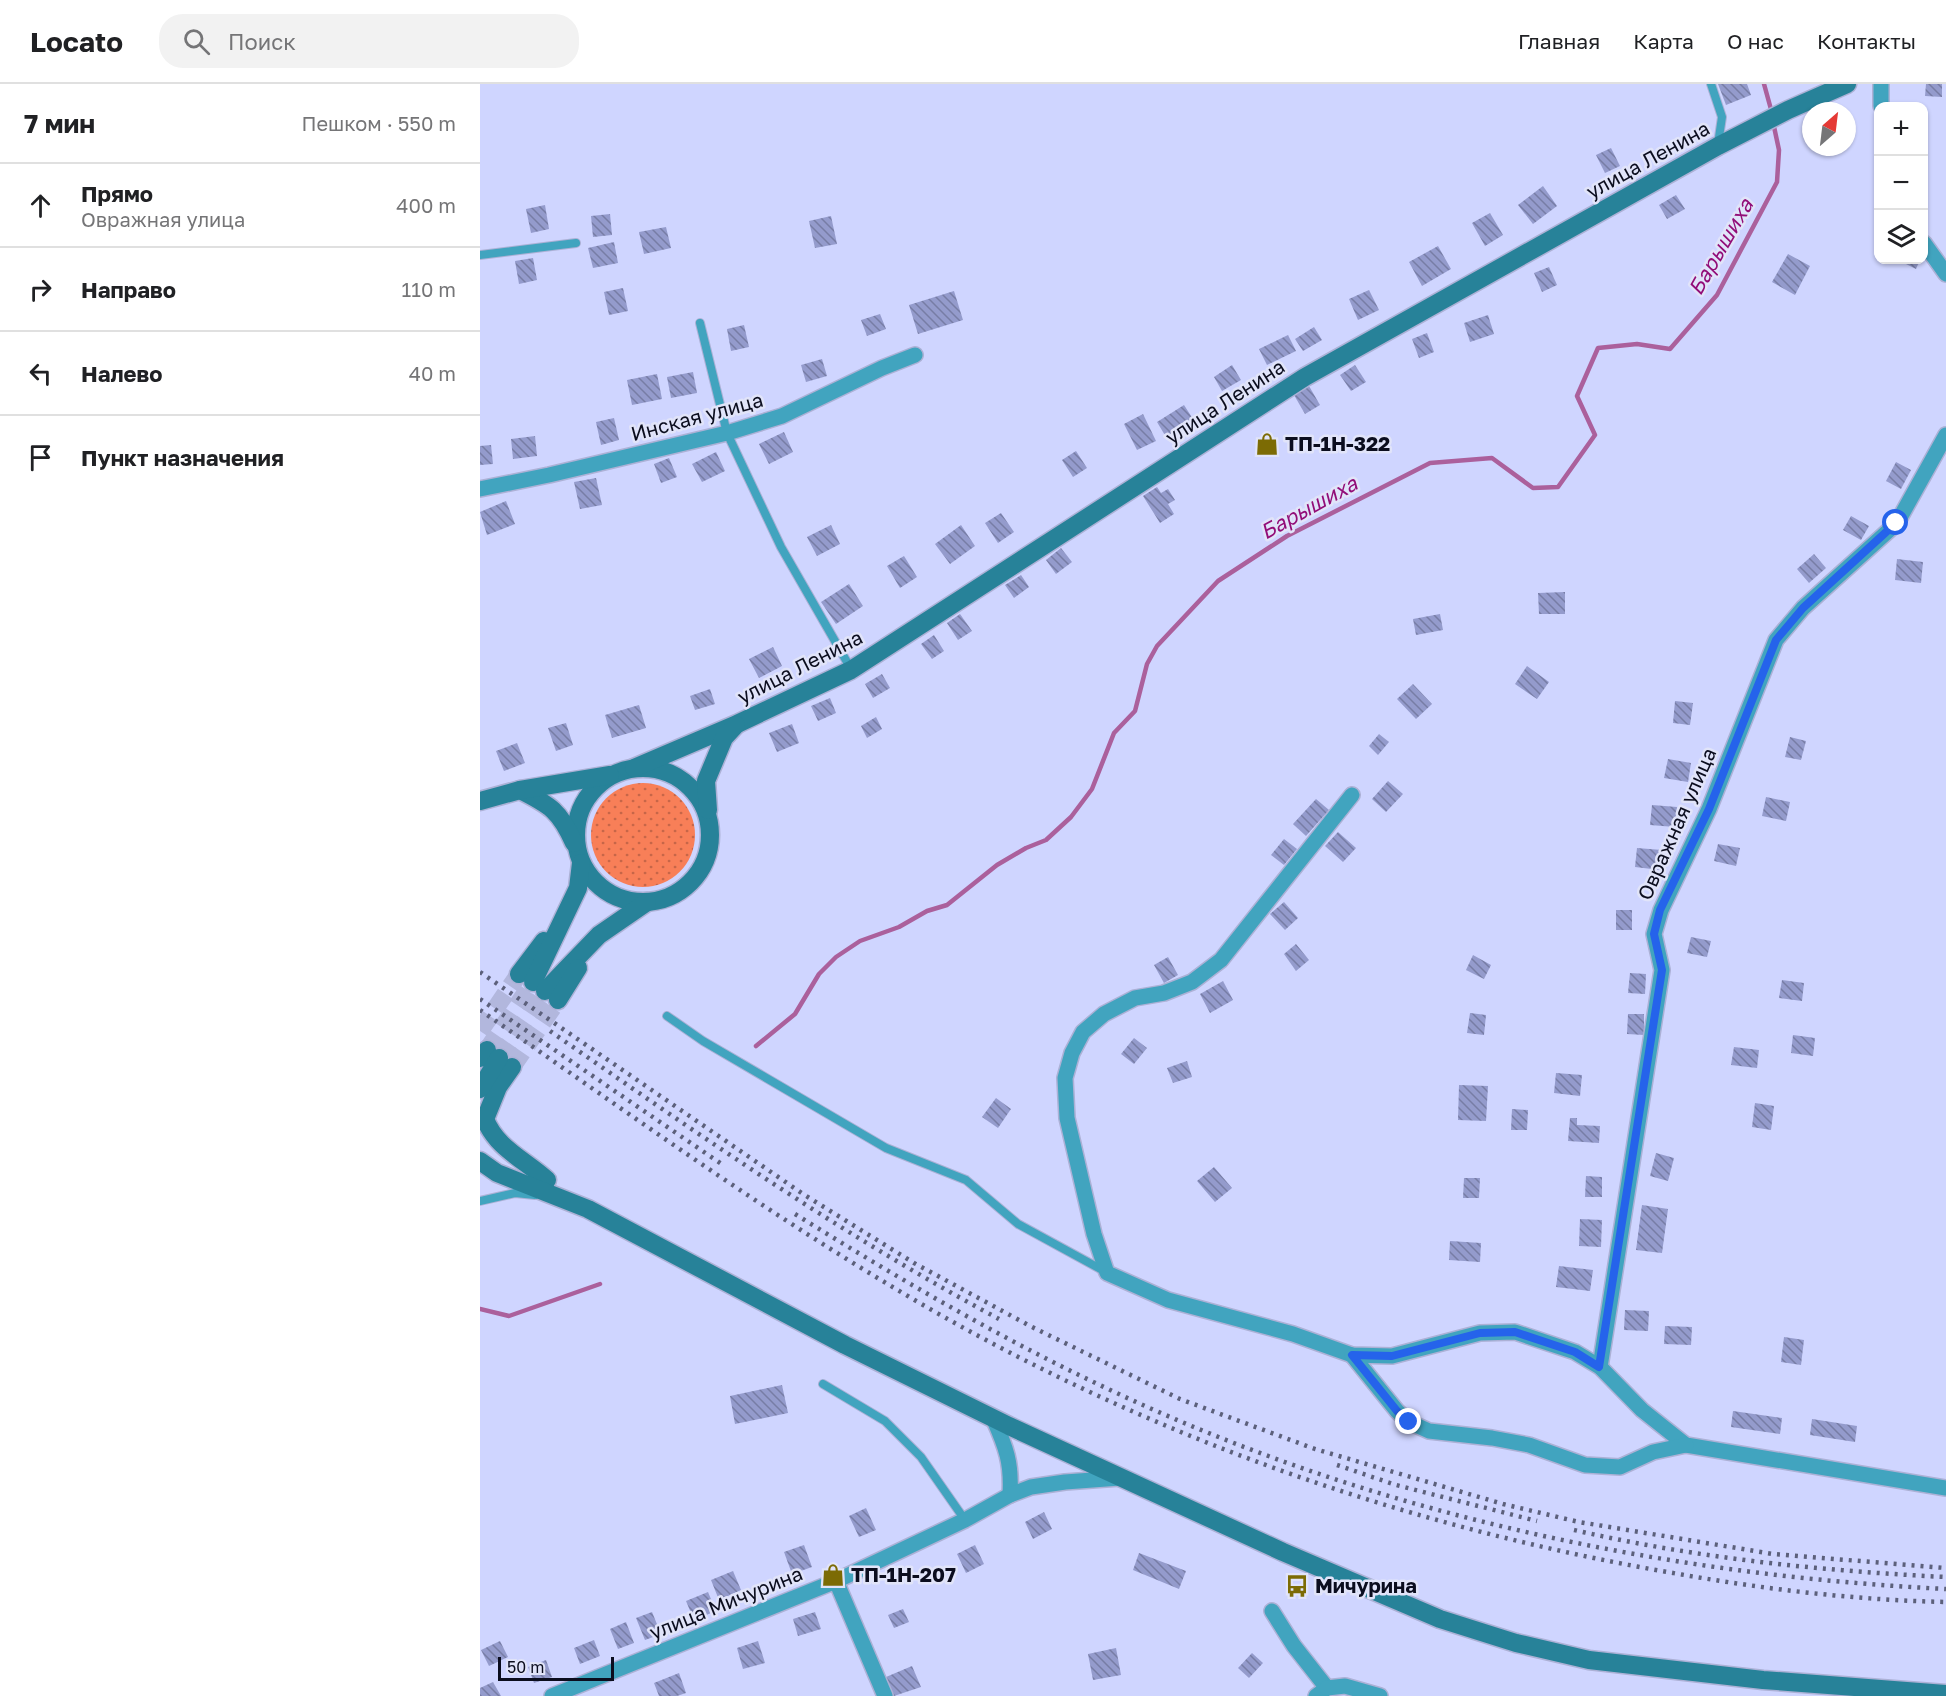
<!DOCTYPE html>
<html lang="ru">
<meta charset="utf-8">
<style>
body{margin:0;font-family:"Golos Text",sans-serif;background:#f2f2f2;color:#202124}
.controls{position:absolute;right:18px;top:18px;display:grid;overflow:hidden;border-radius:12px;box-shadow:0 2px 4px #0004}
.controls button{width:54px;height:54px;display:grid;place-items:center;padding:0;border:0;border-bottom:2px solid #e0e0e0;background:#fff;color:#202124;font:30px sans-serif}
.compass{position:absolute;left:1322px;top:18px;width:54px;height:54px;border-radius:50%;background:#fff;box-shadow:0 2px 4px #0004;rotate:28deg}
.scale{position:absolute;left:18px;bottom:15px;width:116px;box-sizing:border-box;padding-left:6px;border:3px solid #0b0d1e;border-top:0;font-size:16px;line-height:21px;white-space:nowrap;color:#0b0d1e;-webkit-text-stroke:4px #e1e4f9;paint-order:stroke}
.stop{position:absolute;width:18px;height:18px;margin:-14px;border:4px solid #2563eb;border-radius:50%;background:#fff}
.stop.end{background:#2563eb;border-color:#fff;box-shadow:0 2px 6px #0008}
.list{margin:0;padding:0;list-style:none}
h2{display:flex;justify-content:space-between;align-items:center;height:78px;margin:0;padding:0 24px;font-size:26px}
h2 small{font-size:20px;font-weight:400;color:#757577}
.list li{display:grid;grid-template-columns:39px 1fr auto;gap:18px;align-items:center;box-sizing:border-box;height:84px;padding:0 24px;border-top:2px solid #e0e0e0}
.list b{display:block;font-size:22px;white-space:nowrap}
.list p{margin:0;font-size:20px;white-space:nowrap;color:#757577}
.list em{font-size:20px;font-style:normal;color:#757577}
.icon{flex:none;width:33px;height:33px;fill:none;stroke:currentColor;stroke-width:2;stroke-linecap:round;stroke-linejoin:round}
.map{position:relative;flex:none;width:1466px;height:1612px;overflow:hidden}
header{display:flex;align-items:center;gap:36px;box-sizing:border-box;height:84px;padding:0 30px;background:#fff;border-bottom:2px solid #e0e0e0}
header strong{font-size:28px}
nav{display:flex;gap:33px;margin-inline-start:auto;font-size:21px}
.search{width:420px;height:54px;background:#f2f2f2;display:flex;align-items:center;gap:15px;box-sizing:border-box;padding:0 21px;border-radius:24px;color:#757577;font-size:22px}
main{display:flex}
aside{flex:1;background:#fff}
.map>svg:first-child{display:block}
.grass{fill:url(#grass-dots)}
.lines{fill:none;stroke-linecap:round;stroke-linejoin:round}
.stream{stroke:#ab609c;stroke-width:4.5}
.building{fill:url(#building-back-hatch)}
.secondary-tunnel{stroke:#b2b7dd;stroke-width:18;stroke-dasharray:18 9;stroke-linecap:butt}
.lane-casing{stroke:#acb1d6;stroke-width:10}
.street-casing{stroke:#acb1d6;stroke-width:18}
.secondary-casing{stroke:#acb1d6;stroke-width:21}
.lane{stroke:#41a4bf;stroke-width:8}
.street{stroke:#41a4bf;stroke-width:15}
.secondary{stroke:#278299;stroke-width:18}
.rail{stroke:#5c607b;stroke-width:4.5;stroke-dasharray:3 6;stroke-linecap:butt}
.route{stroke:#2563eb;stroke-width:8}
.labels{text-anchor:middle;stroke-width:5;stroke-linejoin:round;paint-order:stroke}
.street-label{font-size:20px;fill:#0b0d1e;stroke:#e1e4f9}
.poi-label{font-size:20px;font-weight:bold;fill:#0b0d1e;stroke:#e1e4f9;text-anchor:start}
.water-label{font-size:21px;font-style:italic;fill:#920d78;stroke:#e1e4f9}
</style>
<header>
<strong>Locato</strong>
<div class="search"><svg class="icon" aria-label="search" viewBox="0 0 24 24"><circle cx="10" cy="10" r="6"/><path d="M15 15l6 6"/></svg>Поиск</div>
<nav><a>Главная</a><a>Карта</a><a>О нас</a><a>Контакты</a></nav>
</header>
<main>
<aside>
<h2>7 мин<small>Пешком · 550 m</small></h2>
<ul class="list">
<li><svg class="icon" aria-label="ahead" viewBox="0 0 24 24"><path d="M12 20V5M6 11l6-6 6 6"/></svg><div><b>Прямо</b><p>Овражная улица</p></div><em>400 m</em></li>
<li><svg class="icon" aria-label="right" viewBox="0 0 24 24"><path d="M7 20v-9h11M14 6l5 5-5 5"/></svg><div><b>Направо</b></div><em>110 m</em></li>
<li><svg class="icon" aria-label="left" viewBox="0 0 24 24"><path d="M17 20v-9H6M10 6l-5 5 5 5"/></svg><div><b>Налево</b></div><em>40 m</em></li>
<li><svg class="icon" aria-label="arrive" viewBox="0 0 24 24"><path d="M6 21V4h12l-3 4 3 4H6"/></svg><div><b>Пункт назначения</b></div></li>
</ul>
</aside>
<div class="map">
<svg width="1466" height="1612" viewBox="0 0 1466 1612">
<defs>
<pattern id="grass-dots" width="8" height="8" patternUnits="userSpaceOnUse" patternTransform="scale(1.5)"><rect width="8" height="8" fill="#f87f58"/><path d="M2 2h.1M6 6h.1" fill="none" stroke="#c76648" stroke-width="1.8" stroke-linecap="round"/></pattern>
<pattern id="building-back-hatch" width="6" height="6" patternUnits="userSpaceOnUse" patternTransform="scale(1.5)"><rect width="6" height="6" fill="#949bcc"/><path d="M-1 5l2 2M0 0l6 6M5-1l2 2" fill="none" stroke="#777da5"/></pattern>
</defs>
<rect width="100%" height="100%" fill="#cfd5ff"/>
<circle class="grass" cx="163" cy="751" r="52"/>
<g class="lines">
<g class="stream">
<path d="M1284,0l8,29"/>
<path d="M276,962l39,-32 24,-40 17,-17 24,-16 39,-14 28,-16 20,-6 50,-40 29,-17 20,-8 25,-23 21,-28 22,-56 21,-22 12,-47 10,-18 61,-65 69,-45 143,-73 62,-5 41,30 25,-1 37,-52 -18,-39 21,-48 39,-4 33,5 47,-54 60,-113 2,-32 -6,-28"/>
<path d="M0,1225l29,7 91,-32"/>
</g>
</g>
<g class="building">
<path d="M1238,0h29l4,11 -25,10z"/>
<path d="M1446,0h16v13l-17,-1z"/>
<path d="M1131,64l9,18 -15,7 -9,-18z"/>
<path d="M1063,102l14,20 -24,18 -15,-19z"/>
<path d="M1196,111l9,14 -18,10 -8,-14z"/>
<path d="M65,121l4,24 -18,4 -5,-24z"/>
<path d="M1010,129l13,22 -18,11 -13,-23z"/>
<path d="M130,130l2,21 -19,2 -2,-21z"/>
<path d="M351,132l6,28 -22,4 -6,-27z"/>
<path d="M186,143l5,21 -27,6 -5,-22z"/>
<path d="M134,158l4,21 -25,5 -5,-20z"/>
<path d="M958,162l13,23 -29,17 -13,-24z"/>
<path d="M1308,170l22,12 -15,29 -23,-13z"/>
<path d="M53,174l4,22 -18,4 -4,-23z"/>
<path d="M1418,176h22l-4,9z"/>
<path d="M1069,183l8,18 -15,7 -8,-19z"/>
<path d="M143,204l5,23 -19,4 -5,-23z"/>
<path d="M889,206l10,20 -21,10 -9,-21z"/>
<path d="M474,207l9,29 -45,14 -9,-29z"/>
<path d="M400,230l6,15 -19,7 -6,-16z"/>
<path d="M1008,231l6,19 -24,8 -6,-19z"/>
<path d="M264,241l5,22 -18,4 -4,-22z"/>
<path d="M834,243l8,13 -19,11 -8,-12z"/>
<path d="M947,249l7,19 -15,6 -7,-19z"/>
<path d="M808,251l8,16 -29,14 -8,-16z"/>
<path d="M342,275l5,17 -21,6 -5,-17z"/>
<path d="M752,281l9,15 -19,11 -8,-14z"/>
<path d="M875,281l11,17 -15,9 -11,-16z"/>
<path d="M213,288l4,21 -26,5 -4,-21z"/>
<path d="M177,290l5,25 -30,6 -5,-25z"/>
<path d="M829,302l11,19 -15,9 -11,-19z"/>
<path d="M704,321l9,14 -27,18 -9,-15z"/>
<path d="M663,330l13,27 -19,9 -13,-26z"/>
<path d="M134,334l5,22 -18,5 -5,-23z"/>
<path d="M304,348l9,20 -24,12 -10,-20z"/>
<path d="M55,352l2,20 -24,3 -2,-20z"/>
<path d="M11,361l2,19 -13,1v-19z"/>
<path d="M596,367l11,17 -14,9 -11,-17z"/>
<path d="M236,368l9,19 -23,11 -10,-18z"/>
<path d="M189,374l8,19 -16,6 -7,-19z"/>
<path d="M1416,378l15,8 -10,19 -15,-8z"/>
<path d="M116,394l6,27 -22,4 -6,-27z"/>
<path d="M677,403l4,6 7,-4 7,11 -7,4 6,10 -14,9 -17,-27z"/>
<path d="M26,417l9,23 -28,11 -7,-23z"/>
<path d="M521,429l13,19 -16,11 -13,-20z"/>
<path d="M1371,432l18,10 -8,14 -18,-10z"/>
<path d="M351,441l9,19 -23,12 -10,-19z"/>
<path d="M481,441l14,21 -25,18 -15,-20z"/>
<path d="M581,464l11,14 -16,12 -10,-14z"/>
<path d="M1334,470l12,14 -17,15 -12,-14z"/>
<path d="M424,472l13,21 -17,11 -13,-22z"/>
<path d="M1417,475l26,3 -2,21 -26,-3z"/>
<path d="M541,491l8,12 -15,11 -9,-13z"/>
<path d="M369,500l14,22 -27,18 -15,-22z"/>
<path d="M1085,508v22h-26l-1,-21z"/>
<path d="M480,530l12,17 -14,9 -11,-17z"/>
<path d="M960,530l3,16 -27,5 -3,-16z"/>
<path d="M454,551l10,16 -12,8 -11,-15z"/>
<path d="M293,563l9,19 -23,12 -10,-19z"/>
<path d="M1047,582l22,16 -12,17 -22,-15z"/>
<path d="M402,590l8,14 -17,10 -8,-14z"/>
<path d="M933,600l19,20 -16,15 -19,-20z"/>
<path d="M230,605l5,15 -20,6 -5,-14z"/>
<path d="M350,614l6,15 -18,8 -7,-15z"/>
<path d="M1195,617l18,2 -3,22 -17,-2z"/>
<path d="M159,621l7,23 -34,10 -7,-23z"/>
<path d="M396,633l6,12 -15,9 -6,-12z"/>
<path d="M86,639l7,22 -17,6 -8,-23z"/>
<path d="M312,640l7,19 -22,9 -8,-19z"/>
<path d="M899,650l10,8 -11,13 -9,-9z"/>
<path d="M1310,653l16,4 -5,19 -16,-3z"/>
<path d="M37,659l8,20 -21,8 -8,-20z"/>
<path d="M1188,675l23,4 -3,19 -24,-4z"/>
<path d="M908,697l15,13 -17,18 -14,-13z"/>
<path d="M1286,713l24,5 -4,19 -24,-5z"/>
<path d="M836,715l13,11 -23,26 -13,-12z"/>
<path d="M1172,721l25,2 -2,20 -25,-2z"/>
<path d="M858,748l18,16 -13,14 -18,-16z"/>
<path d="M804,755l13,10 -13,16 -13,-10z"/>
<path d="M1238,760l22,4 -4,18 -22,-5z"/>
<path d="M1157,764l25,2 -2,20 -25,-3z"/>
<path d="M804,818l14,16 -13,12 -15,-16z"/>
<rect x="1136" y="826" width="16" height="20"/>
<path d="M1211,853l20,4 -4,16 -20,-4z"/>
<path d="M816,860l13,16 -13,11 -12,-17z"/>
<path d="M993,871l18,10 -7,14 -18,-9z"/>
<path d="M688,873l10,18 -14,8 -10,-18z"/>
<path d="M1150,889l16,1 -1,20 -17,-1z"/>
<path d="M1302,896l22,3 -2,18 -23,-3z"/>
<path d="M743,897l10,19 -23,13 -10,-19z"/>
<path d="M990,929l16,2 -2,20 -17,-2z"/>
<path d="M1148,930h16v21l-17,-1z"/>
<path d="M1313,951l22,3 -2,18 -22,-3z"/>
<path d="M654,954l13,10 -13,16 -13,-10z"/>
<path d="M1254,963l25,3 -2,18 -26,-3z"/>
<path d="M707,977l5,16 -19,6 -6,-15z"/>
<path d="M1076,989l26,2 -2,21 -26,-3z"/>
<path d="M979,1001l29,1 -2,35 -28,-1z"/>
<path d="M516,1014l15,11 -13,19 -16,-11z"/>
<path d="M1275,1019l19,3 -3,24 -19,-3z"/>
<path d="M1032,1025l16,1 -1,20h-16z"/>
<path d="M1090,1034h7v7l23,1 -1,17 -31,-2z"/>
<path d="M1176,1069l18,5 -6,23 -18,-5z"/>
<path d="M734,1083l18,21 -17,14 -18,-21z"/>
<path d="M1106,1092l16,1v20h-17z"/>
<path d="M984,1094h16l-1,20h-16z"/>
<path d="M1162,1121l26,4 -6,44 -26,-3z"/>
<path d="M1100,1135l22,1 -1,27 -22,-1z"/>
<path d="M970,1157l31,2 -1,19 -31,-2z"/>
<path d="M1079,1182l34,4 -3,21 -34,-4z"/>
<path d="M1145,1226l24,1 -1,20 -24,-1z"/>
<path d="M1185,1242l27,1 -1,18 -27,-1z"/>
<path d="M1304,1253l20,3 -3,25 -20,-3z"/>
<path d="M302,1301l6,28 -53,11 -5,-28z"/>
<path d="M1253,1327l49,7 -2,16 -49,-7z"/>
<path d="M1332,1335l45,7 -2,16 -45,-7z"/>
<path d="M386,1424l10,22 -17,7 -10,-21z"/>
<path d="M564,1428l8,17 -19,10 -8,-17z"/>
<path d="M324,1461l8,22 -20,7 -8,-22z"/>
<path d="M495,1461l9,19 -18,9 -9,-19z"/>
<path d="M659,1469l47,18 -7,18 -46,-19z"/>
<path d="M253,1487l8,19 -22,10 -8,-20z"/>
<path d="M228,1508l8,19 -22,9 -8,-19z"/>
<path d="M423,1525l6,13 -15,6 -6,-13z"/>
<path d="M172,1528l9,22 -16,6 -9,-22z"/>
<path d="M335,1528l6,17 -23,7 -5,-17z"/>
<path d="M146,1538l8,21 -16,6 -8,-20z"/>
<path d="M114,1556l6,16 -20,8 -6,-16z"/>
<path d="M20,1557l8,16 -19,9 -8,-16z"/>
<path d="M278,1557l7,22 -22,6 -6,-21z"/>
<path d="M636,1564l5,27 -28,5 -5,-26z"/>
<path d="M772,1569l11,10 -14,15 -11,-10z"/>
<path d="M66,1576l6,17 -18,6 -6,-16z"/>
<path d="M432,1582l9,21 -27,9 -8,-19z"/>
<path d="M199,1589l7,20 -9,3h-18l-5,-13z"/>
<path d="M13,1598l8,14h-21v-8z"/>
</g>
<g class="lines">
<g class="secondary-tunnel">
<path d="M0,947l39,-57"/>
<path d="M7,966l46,-68"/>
<path d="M19,974l46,-67"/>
<path d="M32,983l46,-67"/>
</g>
<g class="lane-casing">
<g id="lane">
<path d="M1231,0l11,33 -4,27"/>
<path d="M0,171l96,-12"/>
<path d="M220,239l27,110 54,114 70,122"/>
<path d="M187,932l36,25 183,107 80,32 52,44 88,48"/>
<path d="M0,1117l35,-8 20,2"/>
<path d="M343,1300l62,37 36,36 44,63"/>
</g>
</g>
<g class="street-casing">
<g id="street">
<path d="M1401,0v22"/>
<path d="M1444,159l22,31"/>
<path d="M0,405l69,-14 178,-42 55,-17 100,-48 33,-13"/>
<path d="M872,711l-131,165 -29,22 -28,11 -29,5 -31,16 -21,18 -11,21 -7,25 2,40 27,116 13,39 61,27 125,34 59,21 40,1 88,-23 35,-1 60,20 25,15 42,43 44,35 260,43"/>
<path d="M872,1271l45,56 12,11 20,9 63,7 37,7 56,20 35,2 33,-15 33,-7"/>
<path d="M1120,1283l62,-397 -8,-36 7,-24 48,-101 67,-169 27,-32 94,-85 49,-88"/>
<path d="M513,1334c13,29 19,45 17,77"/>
<path d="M356,1497l49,115"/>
<path d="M792,1527l22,35 33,42 -11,8"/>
<path d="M847,1604l18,-2 35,10"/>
<path d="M72,1612l284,-115 129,-61 45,-25 21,-8 34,-5 55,-4"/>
</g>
</g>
<g class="secondary-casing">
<g id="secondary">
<circle cx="163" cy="751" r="67"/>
<path d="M154,684l103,-44 114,-54 454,-293 413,-231 70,-36 59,-26"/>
<path d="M40,706c30,15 40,21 54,53"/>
<path d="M0,717l40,-11 90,-15"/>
<path d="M228,726l-2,-29 18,-43 12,-13"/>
<path d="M39,890l25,-33"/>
<path d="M53,898l45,-94 3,-25"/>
<path d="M65,907l54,-56 48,-33"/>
<path d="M78,916l20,-32"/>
<path d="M0,974l7,-8"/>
<path d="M32,983l-14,20 -13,32c11,29 40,41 62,61"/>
<path d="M0,1005l19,-31"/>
<path d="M0,1077l17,12 91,36 257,136 164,81 274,126 157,67 76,24 73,17 174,20 183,14"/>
</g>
</g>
<use href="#lane" class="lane"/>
<use href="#street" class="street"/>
<use href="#secondary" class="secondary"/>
<g class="rail">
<path d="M0,888l323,222 111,69 118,64 148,72 135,50 188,55 76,18 194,32 173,14"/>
<path d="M0,915l243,166"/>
<path d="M0,926c137,95 273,194 416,279 238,143 504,237 777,284 90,16 181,27 273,29"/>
<path d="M70,947c146,102 292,204 449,288"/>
<path d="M315,1130c101,63 203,123 311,174 261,124 553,187 840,201"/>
<path d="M857,1381l59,20 141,36"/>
<path d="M1094,1446c122,28 247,41 372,47"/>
</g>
</g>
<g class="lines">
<path class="route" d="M929,1338l-12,-11 -45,-56 40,1 88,-23 35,-1 60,20 24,15 63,-397 -8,-36 6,-24 49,-101 67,-169 27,-32 93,-85"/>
</g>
<defs>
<g id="shop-bare" transform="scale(1.8)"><path d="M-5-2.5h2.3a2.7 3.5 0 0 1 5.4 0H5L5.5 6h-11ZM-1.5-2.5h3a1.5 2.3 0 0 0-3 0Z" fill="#7c6b04" stroke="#e1e4f9" stroke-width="2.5" paint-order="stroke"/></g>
<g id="bus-bare" transform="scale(1.8)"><path d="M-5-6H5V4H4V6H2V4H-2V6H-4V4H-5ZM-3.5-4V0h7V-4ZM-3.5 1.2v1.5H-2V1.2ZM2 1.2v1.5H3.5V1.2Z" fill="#7c6b04" stroke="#e1e4f9" stroke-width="2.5" paint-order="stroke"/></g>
</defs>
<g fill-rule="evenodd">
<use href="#shop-bare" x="787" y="360"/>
<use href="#shop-bare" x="353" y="1491"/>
<use href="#bus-bare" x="817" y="1502"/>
</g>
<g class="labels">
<g class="street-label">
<text transform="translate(1168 76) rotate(-29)" y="7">улица Ленина</text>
<text transform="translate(745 318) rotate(-33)" y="7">улица Ленина</text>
<text transform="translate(217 333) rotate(-15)" y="7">Инская улица</text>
<text transform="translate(320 583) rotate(-27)" y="7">улица Ленина</text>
<text transform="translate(1197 740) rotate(-66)" y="7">Овражная улица</text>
<text transform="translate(246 1519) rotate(-22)" y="7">улица Мичурина</text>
</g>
<g class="poi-label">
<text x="805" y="367">ТП-1Н-322</text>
<text x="371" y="1498">ТП-1Н-207</text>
<text x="835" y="1509">Мичурина</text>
</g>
<g class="water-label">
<text transform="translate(1241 163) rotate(-60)" y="7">Барышиха</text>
<text transform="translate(829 424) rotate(-29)" y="7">Барышиха</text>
</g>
</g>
</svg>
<div class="controls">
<button>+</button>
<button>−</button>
<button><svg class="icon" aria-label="layers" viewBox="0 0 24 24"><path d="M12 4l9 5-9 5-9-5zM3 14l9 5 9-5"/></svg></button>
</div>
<svg class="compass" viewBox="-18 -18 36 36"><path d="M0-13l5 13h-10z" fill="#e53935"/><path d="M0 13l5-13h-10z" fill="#757577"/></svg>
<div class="scale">50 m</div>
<div class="stop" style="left:1416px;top:439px"></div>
<div class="stop end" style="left:929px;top:1338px"></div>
</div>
</main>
